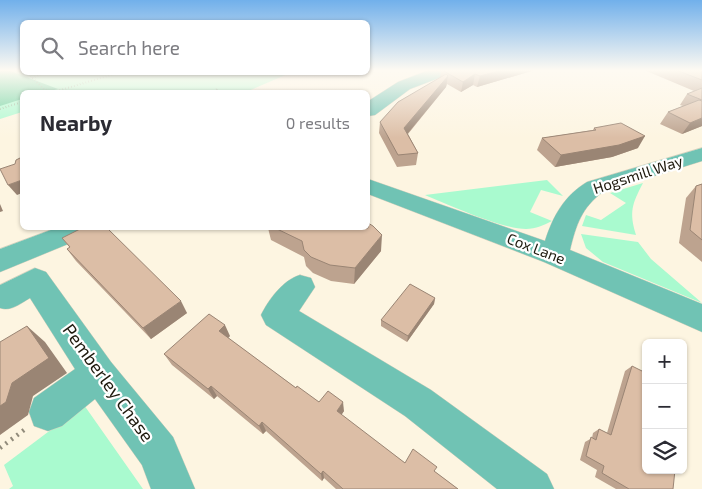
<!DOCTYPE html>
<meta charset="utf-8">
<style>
body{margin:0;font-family:"Exo 2",sans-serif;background:#f7f7f7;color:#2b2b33}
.controls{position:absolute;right:15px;bottom:15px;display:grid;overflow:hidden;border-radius:8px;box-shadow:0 1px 4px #0004}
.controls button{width:45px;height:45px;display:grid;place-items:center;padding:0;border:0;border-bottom:1px solid #e1e1e2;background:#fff;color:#2b2b33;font:25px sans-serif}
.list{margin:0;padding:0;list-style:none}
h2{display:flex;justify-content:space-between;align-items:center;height:65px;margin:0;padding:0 20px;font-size:21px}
h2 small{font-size:16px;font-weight:400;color:#7c7c81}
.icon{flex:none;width:28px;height:28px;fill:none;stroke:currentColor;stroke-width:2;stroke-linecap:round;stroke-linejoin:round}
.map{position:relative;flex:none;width:702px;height:489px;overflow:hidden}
.search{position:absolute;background:#fff;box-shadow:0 1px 4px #0004;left:20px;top:20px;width:350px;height:55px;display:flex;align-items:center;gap:12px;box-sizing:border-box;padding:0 18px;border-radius:8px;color:#7c7c81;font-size:19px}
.panel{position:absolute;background:#fff;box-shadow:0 1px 4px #0004;left:20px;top:90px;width:350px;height:140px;border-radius:8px}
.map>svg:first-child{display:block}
.green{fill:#a9facf}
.forest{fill:#63cf9b}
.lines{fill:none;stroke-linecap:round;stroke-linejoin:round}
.minor-casing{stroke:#d9d2bf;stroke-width:1}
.path-far1{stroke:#918b7b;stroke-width:2;stroke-dasharray:0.5 2.5;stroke-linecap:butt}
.path{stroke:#918b7b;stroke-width:4.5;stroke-dasharray:2 5;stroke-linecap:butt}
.minor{fill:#70c3b4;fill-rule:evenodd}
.wall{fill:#bda38f}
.shaded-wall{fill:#9a8574}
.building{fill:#dcbea6;stroke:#9a8574}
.labels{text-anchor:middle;stroke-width:4.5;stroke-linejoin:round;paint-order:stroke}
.street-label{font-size:15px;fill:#1e190d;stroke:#fff}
.near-street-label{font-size:18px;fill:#1e190d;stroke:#fff}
</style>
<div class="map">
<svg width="702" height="489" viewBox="0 0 702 489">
<rect width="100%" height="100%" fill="#fdf5e1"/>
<g class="green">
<path d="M8,70h14v2l268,1 -44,19h-224v20l-22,7v-30l28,-11z"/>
<path d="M547,180l16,16 -22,-6 -11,22 22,9c-8,4 -16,8 -26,8 -24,0 -77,-24 -101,-34z"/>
<path d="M643,183c-11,21 -14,29 -7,52l-54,-9 4,-11 15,5 25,-17 -16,-10z"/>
<path d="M581,234l57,8 13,17 51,44 -99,-41 -17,-14z"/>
<path d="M84,405l59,84h-134l4,-3 -9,-21z"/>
</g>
<path class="forest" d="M0,70h8l50,19 -12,3h-24v7l-22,7z"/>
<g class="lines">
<g class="minor-casing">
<g id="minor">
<path d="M429,70h25l-2,3 -42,16 -35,26 -7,1v-14l2,-2 28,-18z"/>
<path d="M702,148v13l-99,31c-21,15 -27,33 -33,58l132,54v28l-158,-70 -176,-68v-15l177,62c8,-25 19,-45 42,-59z"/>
<path d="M56,228h38l-4,7 -90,37v-23z"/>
<path d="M35,268l11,4 65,90 62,75 22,52h-44l-9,-24 -47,-66 -33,27 -14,5 -14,-5 -5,-14 5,-14 41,-29 -45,-71c-9,5 -19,14 -30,10v-23z"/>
<path d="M300,275l11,3 4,9 -16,24 132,79 116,84 7,15h-57l-92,-73 -139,-91 -5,-10c8,-16 22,-35 39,-40z"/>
</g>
</g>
<g class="path-far1">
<path d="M26,72l19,18 9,2"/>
<path d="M32,78l15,-6"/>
<path d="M54,92l67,-20"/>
<path d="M192,92l3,-1"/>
<path d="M215,92l3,-5"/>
<path d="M0,109l22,-7"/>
</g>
<path class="path" d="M0,448l24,-18"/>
<use href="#minor" class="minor"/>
</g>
<g class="wall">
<path d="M441,70h94l-58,17 -4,-2 -12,7 -14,-8 -1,3 -38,47 10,19 -2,12 -19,2 -18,-34 1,-11 60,-44z"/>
<path d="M644,70h58v56l-20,8 -22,-10 8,-12 15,-6 -3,-1 7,-11 7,-3z"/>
<path d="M594,128l44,20 -26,9 -57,10 -18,-17 5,-12 51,-8z"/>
<path d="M702,184v78l-23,-19 7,-45 10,-12z"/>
<path d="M268,228h100l13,23 -27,33 -23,-3 -18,-8 -7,-7 -2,-9 -33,-17z"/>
<path d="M62,238l125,75 -36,26 -75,-78 -9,-12 3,-1z"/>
<path d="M435,298l-1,6 -27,38 -26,-16v-6z"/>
<path d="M230,336l-2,2 68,50 23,14 25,9 -3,4 64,48 29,8 24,18h-122l-12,-11 -2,3 -56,-50 -3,3 -46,-38 -3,3 -42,-34 -8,-11z"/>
<path d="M632,366l41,123h-57l-21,-12 2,-7 -17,-10 5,-18 7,-4 1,-5 6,-4 8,4 18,-62z"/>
</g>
<g class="shaded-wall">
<path d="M502,70h33l-58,17 3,-11z"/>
<path d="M475,74l-2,11 -12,7 2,-10z"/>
<path d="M448,76l-2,11 -43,52 1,-11z"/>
<path d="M702,118v8l-20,8 8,-11z"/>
<path d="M645,136l-7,12 -26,9 -57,10 6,-12z"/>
<path d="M22,180v13l-5,2 -9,-10z"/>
<path d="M0,204l3,7 -3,1z"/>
<path d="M382,235l-1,16 -27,33 1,-16z"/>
<path d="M435,298l-1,6 -27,38 1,-6z"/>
<path d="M181,301l6,12 -36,26 -8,-11z"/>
<path d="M225,325l5,11 -6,6 -5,-11z"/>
<path d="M27,326l18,16 22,31 -34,23 -5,19 -28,20v-29l12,-23z"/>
<path d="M211,386l6,10 -3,3 -6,-10z"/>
<path d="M343,402l1,9 -6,9 -1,-9z"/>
<path d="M262,422l4,9 -3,3 -4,-8z"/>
<path d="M323,471l1,7 -2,3 -1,-7z"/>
</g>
<g class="building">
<path d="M442,70h60l-22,6 -5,-2 -12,8z"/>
<path d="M676,70h26v10z"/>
<path d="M446,74l2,2 -44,52 14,25 -20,2 -18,-33 18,-20z"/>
<path d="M702,88v12l-15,-6z"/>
<path d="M699,100l3,1v17l-12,5 -22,-11z"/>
<path d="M621,123l24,13 -26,9 -58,10 -19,-17 54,-8 -2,-2z"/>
<path d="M22,157v23l-14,5 -8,-16 15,-5 1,-4z"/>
<path d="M702,184v56l-12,-10 6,-44z"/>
<path d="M368,223l5,3 9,9 -27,33 -25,-3 -19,-8 -7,-7 -2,-9 -27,-13h93z"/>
<path d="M82,228h25l74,73 -38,27 -76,-79 3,-2 -8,-9z"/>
<path d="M410,284l25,14 -27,38 -27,-16z"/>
<path d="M209,314l16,11 -6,6 77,57 1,-2 22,16 9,-11 15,11 -6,9 68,52 8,-14 24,18 -3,4 24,18h-115l-20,-18 -2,3 -59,-52 -3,4 -48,-40 -3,3 -44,-35z"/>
<path d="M27,326l22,32 -37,25 -6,19 -6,4v-64z"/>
<path d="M632,366l14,7v97h29l-2,19h-44l-27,-16 2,-7 -18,-10 5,-19 5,3 3,-11 12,6z"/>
</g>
<linearGradient id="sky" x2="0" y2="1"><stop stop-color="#71b0eb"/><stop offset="0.51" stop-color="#fefaf2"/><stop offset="1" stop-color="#fefaf2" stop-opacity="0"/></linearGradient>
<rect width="702" height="138" fill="url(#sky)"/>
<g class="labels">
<g class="street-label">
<text transform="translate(638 175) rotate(-18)" y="5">Hogsmill Way</text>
<text transform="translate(536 249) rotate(21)" y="5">Cox Lane</text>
</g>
<g class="near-street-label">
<text transform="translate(108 383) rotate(54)" y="6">Pemberley Chase</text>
</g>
</g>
</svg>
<div class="controls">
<button>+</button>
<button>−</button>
<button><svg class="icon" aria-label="layers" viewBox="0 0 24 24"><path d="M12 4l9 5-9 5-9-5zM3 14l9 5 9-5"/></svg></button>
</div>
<div class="search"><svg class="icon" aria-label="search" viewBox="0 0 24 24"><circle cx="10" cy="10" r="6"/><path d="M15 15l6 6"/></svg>Search here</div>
<section class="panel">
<h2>Nearby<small>0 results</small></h2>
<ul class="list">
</ul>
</section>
</div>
